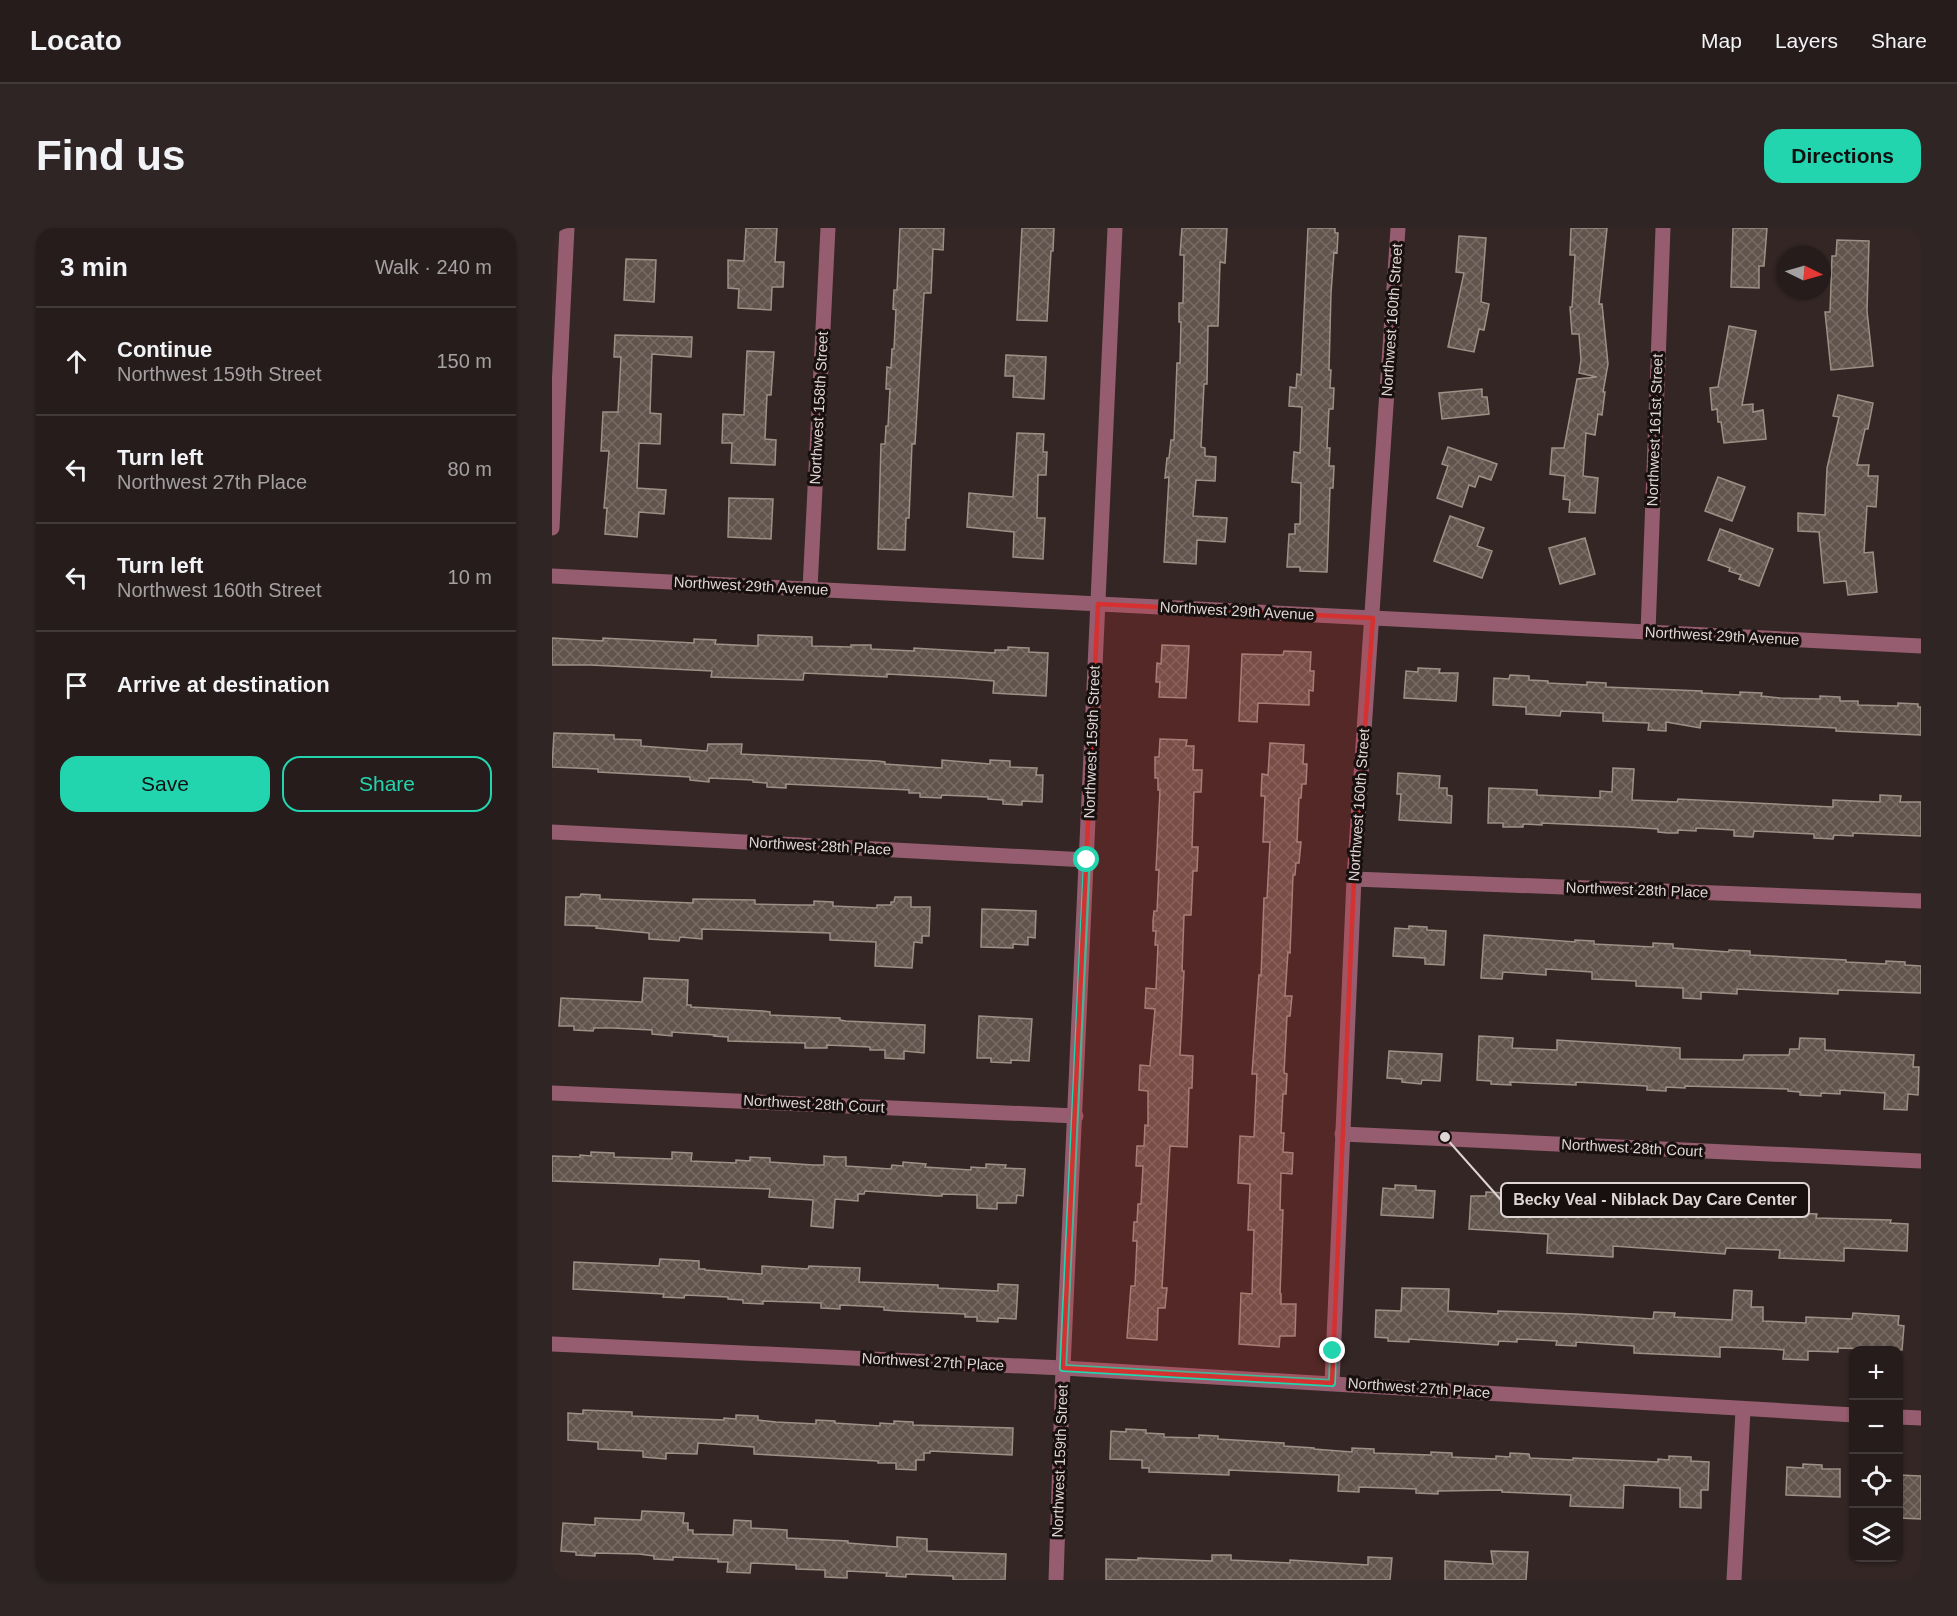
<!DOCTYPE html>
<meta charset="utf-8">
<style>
body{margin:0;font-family:Helvetica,sans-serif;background:#2e2524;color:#f1f3f6}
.controls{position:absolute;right:18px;bottom:18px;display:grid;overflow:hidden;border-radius:12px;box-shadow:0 2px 4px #0004}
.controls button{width:54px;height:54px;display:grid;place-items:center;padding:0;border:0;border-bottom:2px solid #423a3a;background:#261c1b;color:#f1f3f6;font:30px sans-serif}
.compass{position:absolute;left:1225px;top:18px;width:54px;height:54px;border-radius:50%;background:#261c1b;box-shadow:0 2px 4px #0004;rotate:95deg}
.stop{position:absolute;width:18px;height:18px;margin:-14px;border:4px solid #22d5af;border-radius:50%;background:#fff}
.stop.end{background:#22d5af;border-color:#fff;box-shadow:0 2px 6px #0008}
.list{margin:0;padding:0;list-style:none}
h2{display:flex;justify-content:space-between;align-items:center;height:78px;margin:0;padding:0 24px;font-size:26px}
h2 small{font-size:20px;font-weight:400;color:#a4a1a3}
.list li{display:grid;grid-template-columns:39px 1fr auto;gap:18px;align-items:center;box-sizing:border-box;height:108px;padding:0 24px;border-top:2px solid #423a3a}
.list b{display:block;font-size:22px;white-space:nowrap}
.list p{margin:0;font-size:20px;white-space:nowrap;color:#a4a1a3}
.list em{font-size:20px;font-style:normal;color:#a4a1a3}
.actions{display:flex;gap:12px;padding:18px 24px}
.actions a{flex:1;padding:14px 0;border:2px solid #22d5af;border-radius:18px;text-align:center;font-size:21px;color:#22d5af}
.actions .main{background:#22d5af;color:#111}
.icon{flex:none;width:33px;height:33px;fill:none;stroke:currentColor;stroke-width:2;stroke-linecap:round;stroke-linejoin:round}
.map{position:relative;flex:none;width:1369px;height:1352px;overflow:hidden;border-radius:18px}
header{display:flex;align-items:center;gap:36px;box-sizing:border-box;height:84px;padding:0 30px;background:#261c1b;border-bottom:2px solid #423a3a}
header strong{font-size:28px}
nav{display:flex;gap:33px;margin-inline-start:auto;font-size:21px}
.intro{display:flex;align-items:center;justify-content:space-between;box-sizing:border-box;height:144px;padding:0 36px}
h1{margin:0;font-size:42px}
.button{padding:15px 27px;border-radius:18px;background:#22d5af;color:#111;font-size:21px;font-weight:700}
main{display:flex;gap:36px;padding:0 36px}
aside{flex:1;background:#261c1b;border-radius:18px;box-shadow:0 2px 4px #0004}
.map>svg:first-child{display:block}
.building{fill:url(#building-cross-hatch);stroke:#9d9086;stroke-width:1.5}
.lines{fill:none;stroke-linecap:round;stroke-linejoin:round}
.minor{stroke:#955d6f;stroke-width:15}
.route{stroke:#22d5af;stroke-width:8}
.marked{fill:#d63131;fill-opacity:0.2;stroke:#d63131;stroke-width:4.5;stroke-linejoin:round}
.labels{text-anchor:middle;stroke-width:6;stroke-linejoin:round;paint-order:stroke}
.street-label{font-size:15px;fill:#dfd5d4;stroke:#17100f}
.leader{fill:none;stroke:#dfd5d4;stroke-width:2}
.callout-dot{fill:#dfd5d4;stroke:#17100f;stroke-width:2}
.callout{fill:#17100f;stroke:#dfd5d4;stroke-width:2}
.callout-label{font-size:16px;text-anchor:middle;font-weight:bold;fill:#dfd5d4}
</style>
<header>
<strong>Locato</strong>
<nav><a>Map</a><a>Layers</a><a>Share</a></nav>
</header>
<div class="intro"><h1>Find us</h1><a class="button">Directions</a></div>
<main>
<aside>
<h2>3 min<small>Walk · 240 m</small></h2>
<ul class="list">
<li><svg class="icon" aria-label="ahead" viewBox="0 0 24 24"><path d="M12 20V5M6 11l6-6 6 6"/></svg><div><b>Continue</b><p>Northwest 159th Street</p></div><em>150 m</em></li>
<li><svg class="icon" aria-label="left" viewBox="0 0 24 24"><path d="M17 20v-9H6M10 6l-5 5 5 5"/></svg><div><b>Turn left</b><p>Northwest 27th Place</p></div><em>80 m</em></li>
<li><svg class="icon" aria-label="left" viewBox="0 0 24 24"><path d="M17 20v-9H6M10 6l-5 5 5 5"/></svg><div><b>Turn left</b><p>Northwest 160th Street</p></div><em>10 m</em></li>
<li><svg class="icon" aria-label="arrive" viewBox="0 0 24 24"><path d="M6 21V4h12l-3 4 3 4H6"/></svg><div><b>Arrive at destination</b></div></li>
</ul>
<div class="actions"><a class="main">Save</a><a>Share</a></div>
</aside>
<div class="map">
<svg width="1369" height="1352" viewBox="0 0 1369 1352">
<defs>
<pattern id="building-cross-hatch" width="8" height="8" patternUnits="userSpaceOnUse" patternTransform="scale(1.5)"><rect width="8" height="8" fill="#61544c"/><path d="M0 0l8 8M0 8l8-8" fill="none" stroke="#776c65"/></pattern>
</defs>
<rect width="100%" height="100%" fill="#332624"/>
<g class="building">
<path d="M194,0h31l-2,34h9l-1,25h-11l-1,23 -33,-2 1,-19 -11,-1v-28l16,1z"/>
<path d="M348,0h44l-1,22 -10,-1 -2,44h-7l-9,151h-3l-3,74h-3l-1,32 -27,-1 3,-105h4l1,-18h2l2,-37h-4l1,-22 4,1 1,-19h2l2,-39 -3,-1 1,-19h3z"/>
<path d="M470,0h32l-1,23h-2l-4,70 -30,-1z"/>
<path d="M630,0h45l-2,35 -5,-1 -2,64h-10l-1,58h-3l-3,63 4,1v8l11,1 -1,24 -19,-1 -3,36 34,2 -2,24 -28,-2 -1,24 -32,-2 5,-85 -4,1 2,-20h2l2,-18h3l3,-77h3l1,-41h-2v-19h4l1,-48h-4z"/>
<path d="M756,0h27v5h3l-1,20 -3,-1 -3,41 -2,77h2l-1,18h4l-1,21h-4l-2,39h3l-1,18h5l-1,22h-3l-3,84 -27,-1v-4h-13l2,-33h6v-10h5l1,-41 -9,-1 2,-30 6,1 2,-46 -13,-1 1,-19 6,1 1,-14 4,1z"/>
<path d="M1019,0h36l-8,76h3l6,60 -5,28h2l-3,23 -4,-1 -3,21 -9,-2 -3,43 15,2 -3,35 -26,-1 1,-12 -7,-1 2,-23 -15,-2 2,-26h12l13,-69 20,-2 -18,-4 2,-13 -2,-26h-7l-2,-27h2l3,-52h-5z"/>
<path d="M1181,0h34l-3,38h-5v22l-28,-1z"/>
<path d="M907,8l27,2 -5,64 8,2 -5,26 -5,-1 -5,23 -26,-5 16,-74 -8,-1z"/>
<path d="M1285,12l32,1 -2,70 6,55 -42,4 -6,-58h5l2,-56h4z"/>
<path d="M74,31l30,1 -2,42 -30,-2z"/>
<path d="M1177,98l27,5 -14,74 11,-1v8l10,-2 3,29 -42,4 -3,-21h-3l-1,-13 -5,1 -2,-22 8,-1z"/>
<path d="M63,107l77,2 -1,20 -39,-3 -2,59 11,1 -1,30 -21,-1 -2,45 29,2 -2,24 -25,-2 -2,25 -32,-3 2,-26h-3l5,-57h-8l2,-39h15l3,-55h-7z"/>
<path d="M195,123l27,1 -3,43h-4l-2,44 11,1 -1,25 -44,-2 1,-20h-10l1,-29 21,1z"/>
<path d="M454,127l40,2 -2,42 -31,-2 1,-21h-9z"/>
<path d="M930,161v8h5l2,17 -47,5 -3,-26z"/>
<path d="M1286,167l35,8 -5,26h-3l-8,36h12l-1,11h10l-2,31 -9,-1 -3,47 9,-1 4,40 -29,3 -2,-14 -22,2 -5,-51 -21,-1v-18l27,2 2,-47 12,-51 -6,-1z"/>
<path d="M465,205l27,1 -1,18h4l-1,23h-8l-1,43h8l-2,41 -30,-2 1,-25 -47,-5 2,-34 44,4z"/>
<path d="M896,219l49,17 -6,16 -12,-4 -4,11 -6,-2 -7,22 -25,-9 11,-32 -6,-2z"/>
<path d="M1166,249l27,10 -13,34 -27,-10z"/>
<path d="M177,270l44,1 -2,40 -43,-2z"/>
<path d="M898,288l34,12 -7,18 15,5 -10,27 -48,-17z"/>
<path d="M1168,301l53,20 -14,37 -20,-7 2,-4 -12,-4 1,-3 -22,-8z"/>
<path d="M1033,310l10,36 -35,10 -11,-36z"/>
<path d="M206,407l54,2v9l39,1v-2h20v4l43,2v-3l81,5v-3h13v-3l21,1v4l19,1 -2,43 -53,-3 1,-12 -34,-3 -73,-4v3l-83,-4 -1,7 -92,-3 1,-6 -122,-6h-38v-27l51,3v-3l91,5v-4l22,1 -1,4 43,2z"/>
<path d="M610,417l27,1 -3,52 -27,-1 1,-15h-4l1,-19 4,1z"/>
<path d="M732,423l27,1 -1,19h4l-1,20 -4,-1v15l-51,-2 -1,19 -18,-1 3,-67 41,1z"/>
<path d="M866,440l22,1 -1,4h19l-2,28 -52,-3 2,-27 12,1z"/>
<path d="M958,447l19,1v4l19,1v2l39,2v-3l19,1v4l96,4v2l38,2v-3l22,1 -1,3 19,2 40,1v-3l20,1v4h18v4l40,1v-3l20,1v3h3v28l-85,-4v-3l-135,-7 -1,7 -34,-6v9l-18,-1 1,-7 -46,-2v-8l-42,-2 -1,5 -34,-2v-7l-33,-2 1,-27 15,1z"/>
<path d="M2,505l60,2v4l27,1v6l66,5 1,-7h34l-1,10 137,7 7,1v2l57,4v-8l48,4v-4l20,1v6l27,1 -1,7h7l-1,27 -20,-1v4l-19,-1v-4l-15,-1v-2l-46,-2 -1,3 -21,-1v-4h-11v-3l-123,-6v4l-19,-1v-4l-14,-1v-2l-44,-2v4l-19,-2v-3l-74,-4 -18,-1v-3l-46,-2z"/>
<path d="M608,511l27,1 -1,6h8l-1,24h9l-1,22h-7l-2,55h6l-1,24h-4l-2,44h-7l-2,56h2l-4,84 13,1 -1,32h-3l-2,59 -17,-1 -8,142h5l-2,20h-7l-1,32 -30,-2 4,-52h4l2,-45h-4l1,-19h3l1,-18h3l2,-38h-7l1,-20h7l1,-21 3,1v-35l-9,-1 1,-25 10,1 5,-57 -10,-1 1,-20 10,1 2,-44h-3l1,-14h-3v-10l1,-10h3l2,-41h-3l4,-80h-2v-12h-3v-21h4z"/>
<path d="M718,515l34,2 -1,19h4l-1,20h-4l-1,14h-2l-2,44h4l-2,21h-3l-1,12h-2l-3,78 -2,-1 -3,44h7l-2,20h-3l-3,57 3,1 -1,20h-3l-2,39h3l-1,19 10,1 -1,21 -11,-1 -1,37h3l-3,84h1v10h15l-1,32h-15l-1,11 -40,-3 2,-51 11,1 2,-64h-6l2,-46 -12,-1 2,-47 14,1 3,-63h-5l7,-99 2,1 3,-78h3l3,-56h-7l2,-46h-4l1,-22 6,1z"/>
<path d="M1061,540l21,1 -2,31 45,2 1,-3 155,8v-7l47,2v-7l21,1 -1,6h21v34l-68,-3v3l-19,-1 -1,4 -19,-1v-4l-60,-3 -1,6 -19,-1v-6l-38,-2v3l-18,-1v3h-10l-10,-1v-3l-30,-2 -86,-4v2l-19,-1v3h-20v-4h-15l1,-35 48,2v5l63,3v-7l12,1z"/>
<path d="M846,545l42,3 -1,12h8v7l5,1 -1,27 -52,-3 2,-26h-4z"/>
<path d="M29,666l19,1v4l93,4v-4l62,1v4l44,1h15v-4l19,1v4l44,2v-3h14v-3h3l1,-5h16v10h19l-1,29h-7v7l-8,-1 -2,26 -37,-2 1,-24 -46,-2v-7l-128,-4v10l-22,-2 -1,4 -30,-2v-6l-53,-5 1,-2 -32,-1 1,-28h14z"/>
<path d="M430,681l54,2 -1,27 -7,-1v8l-15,-1v4l-32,-1z"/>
<path d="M857,698l18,1v3l19,1 -2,34 -19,-1v-6l-32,-2 2,-28 14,1z"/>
<path d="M932,707l91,7v-2l19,1v3l59,3v-4l20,1v4l56,4v-2l21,1v4l96,5v2l40,2v-3l19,1v3l16,1v27l-83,-3v4l-101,-5v5l-36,-2v7l-18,-1v-10l-47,-2v-5l-44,-2v-7l-46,-3v6l-43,-3 -1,7 -21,-1z"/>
<path d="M92,750l44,2 -1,25h4v2l72,4 7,1v3l70,3v2l6,1 79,4 -1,28 -20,-2v8l-19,-1v-8h-15v-3l-43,-2v3h-22v-5l-77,-2v-4l-14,-1 1,-1 -43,-3v4l-20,-2v-4l-39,-2h-19l-1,3 -19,-1v-4h-15l2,-28 81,4z"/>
<path d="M427,788l53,3 -3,42 -18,-1v3l-20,-1v-4h-14z"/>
<path d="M927,808l34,2 -1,10 45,2v-10l123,8v11l63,1 1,-5h45l1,-6h9l1,-11 25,1v11l89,5 -1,12h6l-1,28 -10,-1 -1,16 -23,-1 1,-16 -45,-3v4l-19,-1v3l-21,-1v-3l-12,-1v-2l-103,-3v2l-19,-1v4l-19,-1v-4l-71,-4v3l-66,-3 1,3 -20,-1v-3l-14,-1z"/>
<path d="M837,823l53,3 -2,27 -18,-1 -1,4 -19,-2v-3l-15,-1z"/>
<path d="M39,924l23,1v4l58,2v-7l20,1 -1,8 45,2v-3l14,1v-4l20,1v4l43,3h11v-9l11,1h11v9l45,3 1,-4 11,1v-4l23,2 -1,3 46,3v-3l15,1v-4l20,1 -1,3 20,1 -2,27 -6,-1 -1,8h-19v6l-20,-1v-13l-35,-1v2h-6l-71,-5 -1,3h-6v7l-23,-2 -2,29 -22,-2 2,-26 -44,-3 1,-8 -218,-8v-25l28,1v-2l11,1z"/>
<path d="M843,957l21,1v4l19,1 -2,27 -52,-3 2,-27 12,1z"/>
<path d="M934,964l19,1v4l19,1v2l40,3v-4l84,4v4l30,1v2l39,2v-3l22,1 -1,4 58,2v-3l21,1 -1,4 75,2 -1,3 18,1 -1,27 -63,-3v13l-65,-3 1,-8 -54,-2 -1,6 -112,-8v11l-66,-4 1,-19 -79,-5 2,-33h15z"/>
<path d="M108,1031l39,2v8h6v1l57,4v-8l46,3 1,-3 51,2 -1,14 79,3v3l60,3v-7l20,1 -2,34 -18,-1v4l-21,-1v-4h-12v-3l-68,-3 -13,-1v-3l-44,-2v4l-19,-1v-5l-58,-2v3l-20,-1v-3l-15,-1v-2l-43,-2 -1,3 -21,-1 1,-3 -91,-5 1,-27 85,4z"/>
<path d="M850,1060l47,1 -1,22 50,3v-3l78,3 77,5 1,-7 21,1 -1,4 58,3 2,-30 18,1 -1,16h12v14l43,2v-6l46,2 1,-6 46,3 -1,9 6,1 -2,24 -64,-2v4l-30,-1v9l-25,-1 1,-9 -11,-1 -53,-2v10l-86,-4v-7l-30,-2 -28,-2v4l-20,-1 1,-4 -40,-2v3l-18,-1 -1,4 -89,-6v3l-21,-1v-3l-13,-1 1,-27 25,1z"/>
<path d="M31,1182l49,2v4l92,4v-2l12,1v-4l22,1v4l18,2 40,2v-4l19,1v2l45,3v-3l14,1v-3l19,1v3l100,3 -1,27 -82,-4v2h-6v7h-8v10l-20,-1v-6h-18v-2l-124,-7v-7l-56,-4 -1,11 -31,-1v6l-23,-2v-6l-45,-2v-7l-30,-2v-27l15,1z"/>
<path d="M574,1201l20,1v3l18,1v3l35,1v-3l19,1v3l66,4v3l30,2v1l38,3v-4l22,1v4l57,2v-3l21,1v4l44,2v-3l14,1v-4l19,1 1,4 43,2v-2l85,4v-3l11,1v-4l22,1v4l18,1 -1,28h-7v18l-21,-1v-19l-56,-3 -1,23 -29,-1 -24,-1 1,-11 -69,-3v-2l-64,1v3l-22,-1v-4l-57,-2v5l-21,-1 1,-16 -110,-5v5l-80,-3v-4h-7v-8l-32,-1 1,-28 15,1z"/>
<path d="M1251,1236l19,1v4h18v28l-54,-2 1,-28 16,1z"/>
<path d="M1347,1247l22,1v43l-22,-1z"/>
<path d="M90,1283l42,2 -1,10h5v7h5v4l40,1 1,-15 17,1v7l36,2v8l61,3v2l49,4v-10l30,2v12l79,3 -1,26h-52v-4l-47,-2v3l-20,-1 1,-3 -40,-2v7l-22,-1v-7l-29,-1v-4l-45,-2 -1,10 -23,-1 1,-10h-10v-3l-45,-2v3l-19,-1v-3l-15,-2 -44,-1v3l-19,-1v-3l-15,-1 2,-28 32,2v-7l46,2z"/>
<path d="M939,1323l37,1 -2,28h-81v-19l48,3z"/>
<path d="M660,1327h19v5l59,3v-3l78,5v-8l24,1 -2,22h-284v-21l32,1v-2l74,3z"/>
</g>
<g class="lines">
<g class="minor">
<path d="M0,300l15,-300"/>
<path d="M0,348l1369,70"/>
<path d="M258,361l18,-361"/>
<path d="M1096,404l15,-404"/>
<path d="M0,604l535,28"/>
<path d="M802,651l567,22"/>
<path d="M0,865l524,23"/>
<path d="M790,906l579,27"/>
<path d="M0,1116l511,24 791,47"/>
<path d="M780,1155l22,-504 44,-651"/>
<path d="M1346,1189l23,1"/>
<path d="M504,1352l7,-212 52,-1140"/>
<path d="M1182,1352l9,-170"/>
</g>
</g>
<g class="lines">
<path class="route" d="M535,632l-24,508 269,15 1,-32"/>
</g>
<path class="marked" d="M546,376l275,14 -19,261 -22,504 -269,-15z"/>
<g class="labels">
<g class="street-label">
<text transform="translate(840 92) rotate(-86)" y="5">Northwest 160th Street</text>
<text transform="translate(267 180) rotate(-87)" y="5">Northwest 158th Street</text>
<text transform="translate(1103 202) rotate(-88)" y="5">Northwest 161st Street</text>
<text transform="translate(199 358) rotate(3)" y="5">Northwest 29th Avenue</text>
<text transform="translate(685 383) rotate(3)" y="5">Northwest 29th Avenue</text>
<text transform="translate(1170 408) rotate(3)" y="5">Northwest 29th Avenue</text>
<text transform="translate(540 514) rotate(-88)" y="5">Northwest 159th Street</text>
<text transform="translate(807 577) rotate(-86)" y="5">Northwest 160th Street</text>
<text transform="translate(268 618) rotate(3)" y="5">Northwest 28th Place</text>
<text transform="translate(1085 662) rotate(2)" y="5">Northwest 28th Place</text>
<text transform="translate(262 876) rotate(3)" y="5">Northwest 28th Court</text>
<text transform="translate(1080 920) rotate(3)" y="5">Northwest 28th Court</text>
<text transform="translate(381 1134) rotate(3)" y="5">Northwest 27th Place</text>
<text transform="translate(867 1160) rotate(4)" y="5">Northwest 27th Place</text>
<text transform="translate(508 1233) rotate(-88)" y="5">Northwest 159th Street</text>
</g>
</g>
<path class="leader" d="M893 909L949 972"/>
<circle class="callout-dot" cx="893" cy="909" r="6"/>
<rect class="callout" x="949" y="955" width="308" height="34" rx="6"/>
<g class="callout-label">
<text x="1103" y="977">Becky Veal - Niblack Day Care Center</text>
</g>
</svg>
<div class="controls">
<button>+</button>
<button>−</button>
<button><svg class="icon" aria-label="locate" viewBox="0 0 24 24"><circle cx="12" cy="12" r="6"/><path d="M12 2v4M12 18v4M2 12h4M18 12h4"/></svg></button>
<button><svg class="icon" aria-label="layers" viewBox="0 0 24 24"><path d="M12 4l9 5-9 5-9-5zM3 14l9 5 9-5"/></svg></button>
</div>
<svg class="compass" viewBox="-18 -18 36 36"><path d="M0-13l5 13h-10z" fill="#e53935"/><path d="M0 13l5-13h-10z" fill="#a4a1a3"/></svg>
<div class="stop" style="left:535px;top:632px"></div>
<div class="stop end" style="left:781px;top:1123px"></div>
</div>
</main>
